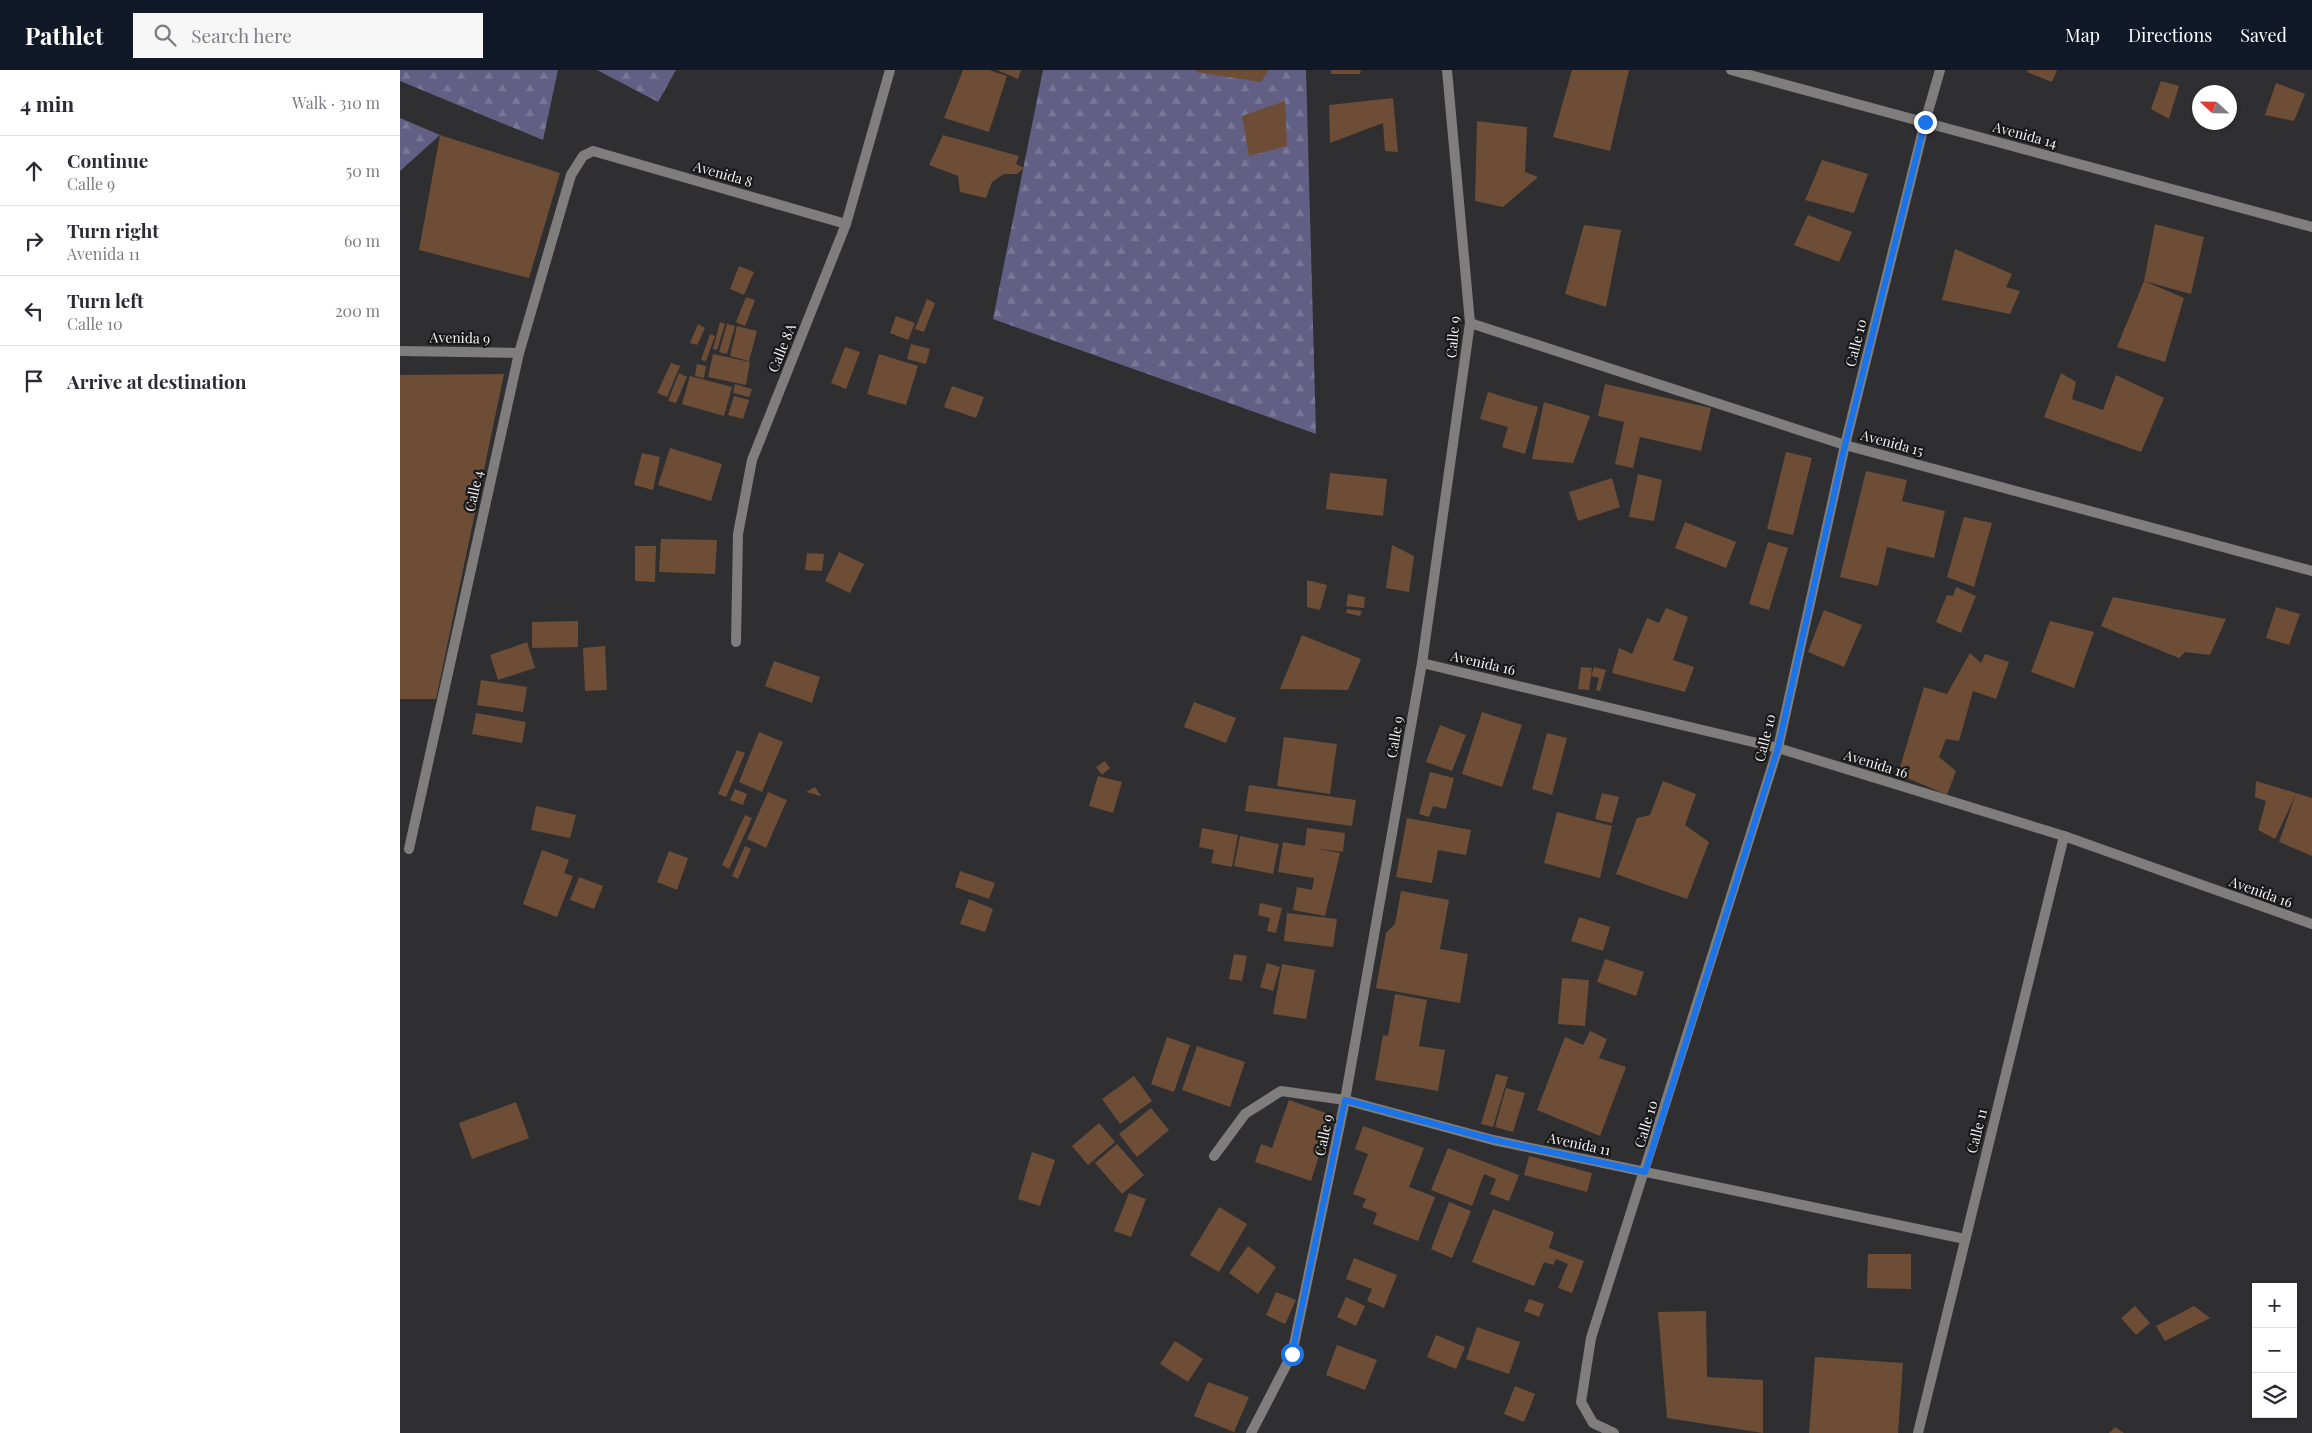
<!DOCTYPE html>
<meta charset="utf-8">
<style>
body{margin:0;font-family:"Playfair Display",serif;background:#f7f7f7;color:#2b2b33}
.controls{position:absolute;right:15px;bottom:15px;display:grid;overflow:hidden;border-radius:0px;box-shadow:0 1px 4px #0004}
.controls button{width:45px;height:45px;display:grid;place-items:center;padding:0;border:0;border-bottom:1px solid #e1e1e2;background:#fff;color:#2b2b33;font:25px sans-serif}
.compass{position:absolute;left:1792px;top:15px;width:45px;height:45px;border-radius:50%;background:#fff;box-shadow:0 1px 4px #0004;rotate:292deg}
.stop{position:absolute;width:15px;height:15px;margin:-11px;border:4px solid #1a73e8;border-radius:50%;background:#fff}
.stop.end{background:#1a73e8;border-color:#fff;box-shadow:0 1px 5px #0008}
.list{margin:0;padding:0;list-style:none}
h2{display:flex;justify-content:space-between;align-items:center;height:65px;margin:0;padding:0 20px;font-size:21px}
h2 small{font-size:16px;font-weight:400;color:#7c7c81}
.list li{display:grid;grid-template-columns:32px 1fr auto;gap:15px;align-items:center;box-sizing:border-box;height:70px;padding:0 20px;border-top:1px solid #e1e1e2}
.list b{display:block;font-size:19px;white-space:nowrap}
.list p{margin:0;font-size:16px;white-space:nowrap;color:#7c7c81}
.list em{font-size:16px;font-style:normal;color:#7c7c81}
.icon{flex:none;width:28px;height:28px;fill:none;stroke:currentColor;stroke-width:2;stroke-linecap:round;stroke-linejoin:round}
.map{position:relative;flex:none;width:1912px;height:1363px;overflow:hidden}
header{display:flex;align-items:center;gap:30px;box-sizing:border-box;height:70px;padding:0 25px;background:#111827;color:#fff}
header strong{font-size:24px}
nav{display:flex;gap:28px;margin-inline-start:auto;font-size:18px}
.search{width:350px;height:45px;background:#f7f7f7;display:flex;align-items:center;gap:12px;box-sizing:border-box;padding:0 18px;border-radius:0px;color:#7c7c81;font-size:19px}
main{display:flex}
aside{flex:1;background:#fff}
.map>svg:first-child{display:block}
.forest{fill:url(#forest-firs)}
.building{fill:#6d4d35}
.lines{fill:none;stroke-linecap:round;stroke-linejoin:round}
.street{stroke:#7f7e7d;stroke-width:10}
.route{stroke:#1a73e8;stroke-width:6}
.labels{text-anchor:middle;stroke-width:4.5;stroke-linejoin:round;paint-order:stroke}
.street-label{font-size:14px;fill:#f2f2f4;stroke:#181819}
</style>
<header>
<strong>Pathlet</strong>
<div class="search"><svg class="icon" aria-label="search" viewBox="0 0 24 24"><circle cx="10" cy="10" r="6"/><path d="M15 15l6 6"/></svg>Search here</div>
<nav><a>Map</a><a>Directions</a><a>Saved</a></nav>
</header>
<main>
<aside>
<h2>4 min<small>Walk · 310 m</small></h2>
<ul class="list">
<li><svg class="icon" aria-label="ahead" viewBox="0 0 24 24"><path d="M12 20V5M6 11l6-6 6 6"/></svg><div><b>Continue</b><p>Calle 9</p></div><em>50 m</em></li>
<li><svg class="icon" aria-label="right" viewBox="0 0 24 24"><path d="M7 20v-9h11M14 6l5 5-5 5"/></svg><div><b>Turn right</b><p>Avenida 11</p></div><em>60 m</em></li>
<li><svg class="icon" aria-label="left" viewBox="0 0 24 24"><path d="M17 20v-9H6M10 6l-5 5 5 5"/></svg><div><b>Turn left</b><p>Calle 10</p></div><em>200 m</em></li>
<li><svg class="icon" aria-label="arrive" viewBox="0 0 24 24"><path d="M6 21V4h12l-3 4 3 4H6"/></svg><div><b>Arrive at destination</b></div></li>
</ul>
</aside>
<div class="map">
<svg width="1912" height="1363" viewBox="0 0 1912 1363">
<defs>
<pattern id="forest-firs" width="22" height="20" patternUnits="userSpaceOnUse" patternTransform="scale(1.25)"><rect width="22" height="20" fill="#616084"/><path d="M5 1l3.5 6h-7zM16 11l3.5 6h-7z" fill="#787796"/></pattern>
</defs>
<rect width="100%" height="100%" fill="#2f2f32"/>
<g class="forest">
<path d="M0,0h158l-15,70 -143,-59z"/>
<path d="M197,0h79l-18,32z"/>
<path d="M643,0h263l10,364 -323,-115z"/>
<path d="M0,48l40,17 -40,36z"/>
</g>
<g class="building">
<path d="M563,0h26l18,6 -18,56 -45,-14z"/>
<path d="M597,0h24l-3,9z"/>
<path d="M796,0h73l-8,12 -65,-10z"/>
<path d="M931,0h30l-1,4h-29z"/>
<path d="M1172,0h57l-19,81 -57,-14z"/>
<path d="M1628,0h29l-5,12 -25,-10z"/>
<path d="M1761,11l18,5 -10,33 -18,-10z"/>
<path d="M1876,13l29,11 -11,27 -29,-6z"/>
<path d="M993,28l5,54 -13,-1 -2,-28 -53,20 -1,-38z"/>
<path d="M885,31l2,45 -38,10 -7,-40z"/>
<path d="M1077,51l50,6 -2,45 13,5 -35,30 -28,-6z"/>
<path d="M40,65l120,38 -31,105 -110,-28z"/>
<path d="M543,65l76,21 -3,8 8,4 -7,6h-13l-12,8 -6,16 -26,-6 -2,-16 -29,-11z"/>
<path d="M1422,90l46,14 -14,39 -49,-13z"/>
<path d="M1408,145l44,17 -13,30 -45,-17z"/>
<path d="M1755,154l49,13 -13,57 -47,-13z"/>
<path d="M1184,155l37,5 -15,77 -41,-13z"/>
<path d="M1555,179l57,25 -6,13 14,4 -10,23 -68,-14z"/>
<path d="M339,196l15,6 -10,23 -14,-6z"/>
<path d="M1744,211l40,17 -19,64 -48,-15z"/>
<path d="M346,227l9,3 -10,26 -9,-4z"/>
<path d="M527,229l8,4 -11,29 -9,-3z"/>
<path d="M496,246l19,7 -7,17 -18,-7z"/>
<path d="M320,252l5,2 -8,26 -4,-1z"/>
<path d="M298,254l7,4 -8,17 -7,-2z"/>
<path d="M327,254l8,2 -8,28 -8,-2z"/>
<path d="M337,256l20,5 -8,30 -19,-5z"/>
<path d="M310,264l5,2 -9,25 -5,-1z"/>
<path d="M511,274l19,5 -4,15 -19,-5z"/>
<path d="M445,277l15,5 -14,37 -15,-6z"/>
<path d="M313,284l37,8 -4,23 -38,-8z"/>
<path d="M479,284l39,12 -12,39 -39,-11z"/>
<path d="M271,293l9,3 -13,31 -10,-4z"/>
<path d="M297,294l9,2 -2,12 -9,-2z"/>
<path d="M279,303l8,4 -11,26 -8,-2z"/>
<path d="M1661,303l15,9 -4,17 31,11 13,-35 48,23 -23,54 -97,-35z"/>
<path d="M104,304l-68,325h-36v-324z"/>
<path d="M290,306l42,11 -8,29 -42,-12z"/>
<path d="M335,314l17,5 -3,8 -16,-4z"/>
<path d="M1205,314l106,24 -10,43 -61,-14 -7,31 -18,-4 9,-42 -26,-6z"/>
<path d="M552,316l32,11 -8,21 -32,-11z"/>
<path d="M1088,322l50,15 -13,47 -23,-7 6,-20 -28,-8z"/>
<path d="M334,326l15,4 -6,19 -15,-4z"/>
<path d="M1144,332l46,14 -17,47 -41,-4z"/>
<path d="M270,378l52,16 -11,37 -53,-16z"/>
<path d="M1386,382l26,6 -19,77 -26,-6z"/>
<path d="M242,383l18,4 -7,33 -19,-5z"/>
<path d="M1466,401l41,9 -5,21 43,10 -11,47 -47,-11 -9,39 -38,-9z"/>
<path d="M930,403l57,6 -4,37 -57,-7z"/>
<path d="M1238,404l24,6 -8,41 -25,-4z"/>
<path d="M1212,408l8,29 -42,14 -9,-29z"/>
<path d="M1564,447l28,6 -18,64 -27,-10z"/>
<path d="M1285,452l51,20 -10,26 -51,-20z"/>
<path d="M261,469l56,1 -2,34 -56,-2z"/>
<path d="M1368,472l20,6 -19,62 -20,-6z"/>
<path d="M992,475l22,11 -5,36 -23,-4z"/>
<path d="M235,476h21l-1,36 -20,-1z"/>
<path d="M439,482l25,12 -14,29 -25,-12z"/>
<path d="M407,483l17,1 -2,17 -17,-1z"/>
<path d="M907,510l20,5 -7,25 -13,-3z"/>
<path d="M1556,517l20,9 -15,37 -25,-11 11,-27 6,1z"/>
<path d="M948,524l17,3 -1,11 -18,-2z"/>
<path d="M1713,527l113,22 -16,36 -25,-3 -6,6 -78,-32z"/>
<path d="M1876,537l24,7 -11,31 -23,-7z"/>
<path d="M1266,538l22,9 -15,43 21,7 -9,25 -73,-19 7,-25 13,6 15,-36 12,5z"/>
<path d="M947,539l15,2 -2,5 -14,-3z"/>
<path d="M1424,540l38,15 -18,42 -36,-15z"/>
<path d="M178,551v26l-46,1v-26z"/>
<path d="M1650,551l44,11 -20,56 -43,-16z"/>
<path d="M902,565l59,24 -13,31 -68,-1z"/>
<path d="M127,572l8,26 -37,12 -8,-25z"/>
<path d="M205,576l2,44 -22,1 -2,-43z"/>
<path d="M1570,583l11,10 4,-9 24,8 -13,37 -23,-8 -14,50 -13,-2 -7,18 17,14 -9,24 -49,-21 26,-87 23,7z"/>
<path d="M374,591l46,16 -8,26 -47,-17z"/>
<path d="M1181,597l11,1 -3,22 -11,-1z"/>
<path d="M1194,597l12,3 -6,21 -4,-1 3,-12 -8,-2z"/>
<path d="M81,610l46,7 -4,25 -46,-7z"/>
<path d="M794,632l42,16 -10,25 -42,-16z"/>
<path d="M1082,642l40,13 -20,62 -40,-13z"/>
<path d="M76,643l50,9 -4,21 -50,-9z"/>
<path d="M1040,655l26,10 -14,36 -26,-9z"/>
<path d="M359,662l24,10 -21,50 -23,-10z"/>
<path d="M1147,663l20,5 -15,57 -20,-6z"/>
<path d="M884,667l53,7 -7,50 -53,-8z"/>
<path d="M337,680l8,3 -19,44 -8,-3z"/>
<path d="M705,691l5,7 -8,7 -6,-8z"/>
<path d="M1030,702l24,6 -8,31 -13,-3 -4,11 -10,-3z"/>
<path d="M698,706l24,6 -9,31 -24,-7z"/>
<path d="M1263,711l33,13 -11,31 24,17 -22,57 -71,-25 21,-56 13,-3z"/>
<path d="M1856,711l56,17v58l-33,-14 17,-48 -21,45 -17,-9 8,-29 -11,-4z"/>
<path d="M849,715l107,15 -4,26 -107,-15z"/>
<path d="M415,717l6,9 -15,-4z"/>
<path d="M335,719l12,5 -4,11 -13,-5z"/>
<path d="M368,722l19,8 -21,48 -19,-9z"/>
<path d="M1202,723l17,4 -7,26 -17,-4z"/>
<path d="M136,736l40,9 -6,23 -39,-8z"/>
<path d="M1157,742l55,14 -12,52 -56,-15z"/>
<path d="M345,745l7,3 -23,51 -7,-4z"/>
<path d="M1007,748l64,12 -5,25 -28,-5 -6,33 -36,-6z"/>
<path d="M802,758l36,7 -6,32 -21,-4 3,-13 -15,-3z"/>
<path d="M907,758l38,5 -2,19 -28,-4 25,5 -15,63 -32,-6 4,-23 15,3 2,-12 -36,-6 5,-30 22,4z"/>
<path d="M840,766l39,8 -6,30 -39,-8z"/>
<path d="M345,776l6,3 -13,30 -6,-3z"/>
<path d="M142,780l27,10 -5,13 9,3 -16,41 -34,-13z"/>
<path d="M269,781l19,7 -11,32 -20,-8z"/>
<path d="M560,801l35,12 -6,16 -34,-12z"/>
<path d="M179,807l24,9 -9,23 -24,-9z"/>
<path d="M1001,821l48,9 -9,49 28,5 -8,49 -84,-15 10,-55 9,-9z"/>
<path d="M569,829l24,10 -8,23 -25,-8z"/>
<path d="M860,833l22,5 -6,25 -9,-2 3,-13 -12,-3z"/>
<path d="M887,843l50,6 -4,28 -49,-6z"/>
<path d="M1179,847l31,10 -7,24 -32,-10z"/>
<path d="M834,884l13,2 -5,25 -13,-2z"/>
<path d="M1205,889l39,13 -8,24 -39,-14z"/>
<path d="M867,893l13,4 -7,24 -13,-4z"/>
<path d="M882,894l33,6 -9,49 -33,-5z"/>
<path d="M1162,908l27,2 -4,46 -27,-2z"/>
<path d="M995,924l32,6 -8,46 26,4 -7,41 -63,-11 8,-45 5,1z"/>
<path d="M1190,961l17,8 -8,19 27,9 -26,69 -63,-26 28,-73 18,8z"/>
<path d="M767,967l23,8 -16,47 -23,-8z"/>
<path d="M797,976l48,16 -15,45 -48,-17z"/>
<path d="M1096,1004l12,3 -15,50 -12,-3z"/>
<path d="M734,1006l18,25 -32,23 -18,-25z"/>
<path d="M1106,1018l19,5 -12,39 -18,-5z"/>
<path d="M889,1030l43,15 -21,66 -56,-19 6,-18 11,4z"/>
<path d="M116,1032l13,36 -57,21 -13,-36z"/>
<path d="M751,1038l18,22 -32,27 -18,-23z"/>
<path d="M699,1053l16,19 -27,23 -16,-19z"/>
<path d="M963,1056l61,22 -15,39 26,10 -17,44 -45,-17 4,-11 -15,-6 4,-8 -13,-5 15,-40 -13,-5z"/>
<path d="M717,1074l27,31 -22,19 -27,-31z"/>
<path d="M1048,1078l71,27 -10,26 -19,-7 6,-15 -12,-5 -12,32 -41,-16z"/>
<path d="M632,1082l23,8 -15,46 -22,-7z"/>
<path d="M1129,1086l63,17 -5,19 -63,-17z"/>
<path d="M729,1123l17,6 -15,38 -17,-6z"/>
<path d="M1049,1132l22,9 -19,47 -21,-9z"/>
<path d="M819,1137l28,17 -28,48 -29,-17z"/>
<path d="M1093,1139l61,23 -5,16 35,13 -12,32 -14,-5 10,-24 -12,-5 -3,6 -9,-3 -10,24 -62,-24z"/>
<path d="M848,1176l28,21 -18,27 -29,-21z"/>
<path d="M1468,1184h43v35l-44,-1z"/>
<path d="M954,1188l43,17 -13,33 -17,-7 5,-12 -26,-10z"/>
<path d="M876,1222l20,8 -11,24 -19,-9z"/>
<path d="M946,1227l19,9 -9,20 -19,-9z"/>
<path d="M1129,1229l15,5 -5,13 -15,-6z"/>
<path d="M1735,1236l15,17 -14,12 -15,-17z"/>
<path d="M1794,1236l16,12 -45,23 -9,-15z"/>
<path d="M1306,1241l1,66 56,3v53l-96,-15 -9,-106z"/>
<path d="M1077,1257l43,15 -11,32 -43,-15z"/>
<path d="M1036,1265l29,12 -9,22 -29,-12z"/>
<path d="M775,1271l28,18 -15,23 -28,-18z"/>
<path d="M937,1275l40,15 -12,30 -39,-15z"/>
<path d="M1415,1287l88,6 -5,70h-89z"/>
<path d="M808,1312l41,15 -15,35 -40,-16z"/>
<path d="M1115,1316l20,8 -11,28 -20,-8z"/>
<path d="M1715,1357l9,6h-15z"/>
</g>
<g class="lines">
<g class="street">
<path d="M1331,0l581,157"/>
<path d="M1070,253l375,122 467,126"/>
<path d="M0,281l119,2"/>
<path d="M336,572l2,-108 14,-74 94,-236 44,-154"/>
<path d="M1022,593l356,85 286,88 248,88"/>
<path d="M9,779l110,-496 52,-178 12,-19 10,-5 253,73"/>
<path d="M814,1086l31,-42 36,-23 64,9 148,40 472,99"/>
<path d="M851,1363l41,-79 53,-254 77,-437 48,-340 -23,-253"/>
<path d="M1214,1363l-21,-10 -12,-21 10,-64 187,-590 67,-303 80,-323 15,-52"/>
<path d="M1518,1363l146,-597"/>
</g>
</g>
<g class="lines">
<path class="route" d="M892,1284l53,-254 149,40 151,32 133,-424 67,-303 80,-323"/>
</g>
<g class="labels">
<g class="street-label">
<text transform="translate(1625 65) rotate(15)" y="5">Avenida 14</text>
<text transform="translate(323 104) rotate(16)" y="5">Avenida 8</text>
<text transform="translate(1053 267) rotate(-85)" y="5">Calle 9</text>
<text transform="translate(60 268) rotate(1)" y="5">Avenida 9</text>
<text transform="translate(1456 273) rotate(-76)" y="5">Calle 10</text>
<text transform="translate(382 278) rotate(-68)" y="5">Calle 8A</text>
<text transform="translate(1492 373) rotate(15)" y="5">Avenida 15</text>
<text transform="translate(74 421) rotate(-78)" y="5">Calle 4</text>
<text transform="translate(1083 593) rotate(13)" y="5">Avenida 16</text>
<text transform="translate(995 667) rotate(-80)" y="5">Calle 9</text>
<text transform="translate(1365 668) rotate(-76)" y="5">Calle 10</text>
<text transform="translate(1476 694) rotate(17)" y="5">Avenida 16</text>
<text transform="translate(1861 822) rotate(20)" y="5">Avenida 16</text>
<text transform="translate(1246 1054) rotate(-73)" y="5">Calle 10</text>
<text transform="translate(1577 1061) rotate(-76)" y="5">Calle 11</text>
<text transform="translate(924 1065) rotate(-78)" y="5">Calle 9</text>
<text transform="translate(1179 1074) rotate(12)" y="5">Avenida 11</text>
</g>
</g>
</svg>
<div class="controls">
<button>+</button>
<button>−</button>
<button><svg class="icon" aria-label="layers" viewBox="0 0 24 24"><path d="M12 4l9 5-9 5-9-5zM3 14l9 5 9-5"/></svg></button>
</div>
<svg class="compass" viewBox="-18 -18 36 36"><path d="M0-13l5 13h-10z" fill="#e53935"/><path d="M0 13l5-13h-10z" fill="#7c7c81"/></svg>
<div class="stop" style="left:892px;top:1284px"></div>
<div class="stop end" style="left:1525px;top:52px"></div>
</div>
</main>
